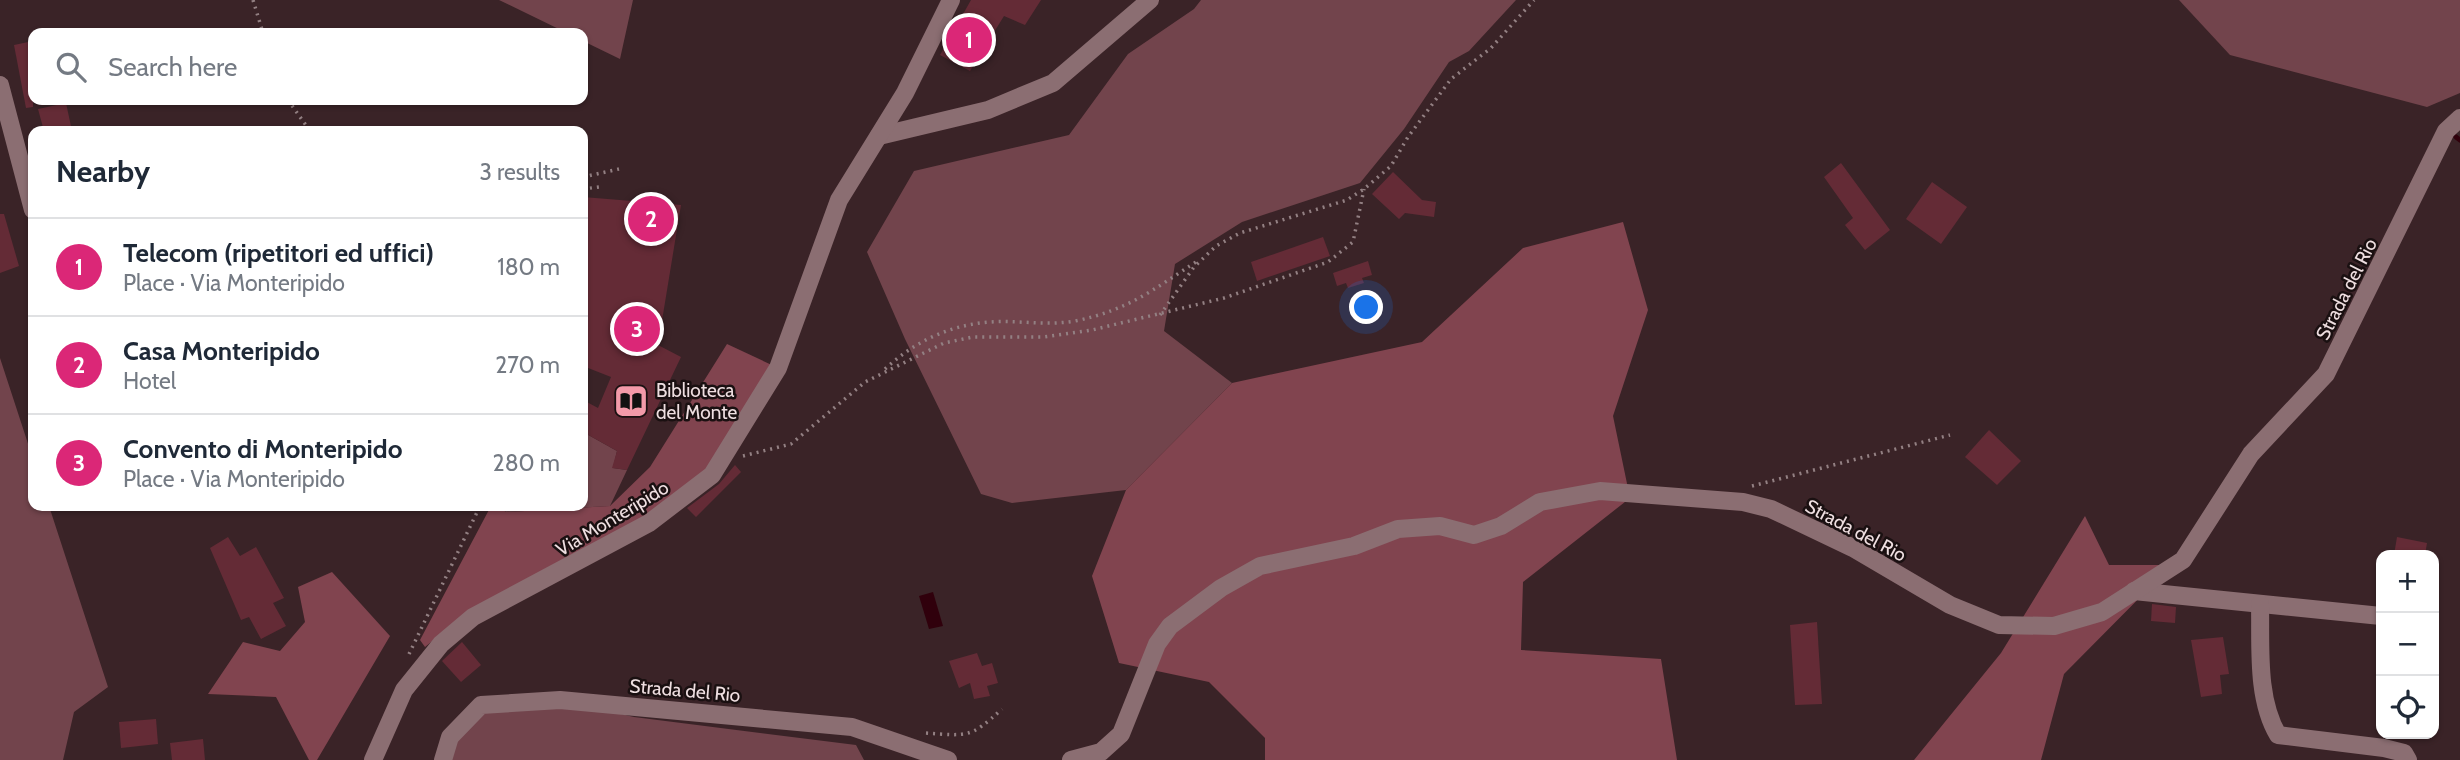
<!DOCTYPE html>
<meta charset="utf-8">
<style>
body{margin:0;font-family:Cabin,sans-serif;background:#f2f2f3;color:#1f2937}
.controls{position:absolute;right:21px;bottom:21px;display:grid;overflow:hidden;border-radius:14px;box-shadow:0 2px 5px #0004}
.controls button{width:63px;height:63px;display:grid;place-items:center;padding:0;border:0;border-bottom:2px solid #e0e1e3;background:#fff;color:#1f2937;font:35px sans-serif}
.you{position:absolute;left:1367px;top:308px;width:24px;height:24px;margin:-18px;border:5px solid #fff;border-radius:50%;background:#1a73e8;box-shadow:0 0 0 10px #1a73e833}
.badge{display:grid;place-items:center;width:46px;height:46px;border-radius:50%;background:#db2777;color:#fff;font-size:23px;font-weight:700}
.pin{position:absolute;translate:-50% -50%;border:4px solid #fff;box-shadow:0 2px 7px #0006}
.list{margin:0;padding:0;list-style:none}
h2{display:flex;justify-content:space-between;align-items:center;height:91px;margin:0;padding:0 28px;font-size:30px}
h2 small{font-size:23px;font-weight:400;color:#747a83}
.list li{display:grid;grid-template-columns:46px 1fr auto;gap:21px;align-items:center;box-sizing:border-box;height:98px;padding:0 28px;border-top:2px solid #e0e1e3}
.list b{display:block;font-size:26px;white-space:nowrap}
.list p{margin:0;font-size:23px;white-space:nowrap;color:#747a83}
.list em{font-size:23px;font-style:normal;color:#747a83}
.icon{flex:none;width:38px;height:38px;fill:none;stroke:currentColor;stroke-width:2;stroke-linecap:round;stroke-linejoin:round}
.map{position:relative;flex:none;width:2460px;height:760px;overflow:hidden}
.search{position:absolute;background:#fff;box-shadow:0 2px 5px #0004;left:28px;top:28px;width:560px;height:77px;display:flex;align-items:center;gap:18px;box-sizing:border-box;padding:0 24px;border-radius:14px;color:#747a83;font-size:26px}
.panel{position:absolute;background:#fff;box-shadow:0 2px 5px #0004;left:28px;top:126px;width:560px;height:385px;border-radius:14px}
.map>svg:first-child{display:block}
.green{fill:#72444c}
.forest{fill:#81444f}
.water{fill:#30000c}
.lines{fill:none;stroke-linecap:round;stroke-linejoin:round}
.stream{stroke:#30000c;stroke-width:5}
.building{fill:#642b36}
.path{stroke:#938083;stroke-width:3.5;stroke-dasharray:2 5;stroke-linecap:butt}
.minor{stroke:#8b6e72;stroke-width:18}
.labels{text-anchor:middle;stroke-width:5;stroke-linejoin:round;paint-order:stroke}
.street-label{font-size:19px;fill:#efdfe1;stroke:#1a1011}
.poi-label{font-size:19px;fill:#efdfe1;stroke:#1a1011;text-anchor:start}
</style>
<div class="map">
<svg width="2460" height="760" viewBox="0 0 2460 760">
<rect width="100%" height="100%" fill="#3a2327"/>
<g class="green">
<path d="M499,0h134l-13,59 -37,-18v-8h-16z"/>
<path d="M1201,0h315l-47,51 -20,11 -45,67 -44,54 -118,39 -67,42 -11,67 68,52 -106,107 -114,13 -31,-9 -76,-155 -38,-87 47,-81 155,-36 59,-81 66,-45z"/>
<path d="M2179,0h281v93l-33,14 -197,-52z"/>
<path d="M0,358l33,101v47h16l59,181 -34,25 -11,48h-63z"/>
<path d="M583,432l34,19 -4,17 14,2 -17,36 -104,6 -8,-6h85z"/>
<path d="M560,700l74,17 222,28 8,15h-417l3,-23 31,-32z"/>
</g>
<g class="forest">
<path d="M1623,222l25,88 -35,106 17,82 -107,84 -2,68 140,9 16,101h-412v-22l-56,-56 -90,-19 -27,-87 34,-86 106,-107 190,-41 101,-94z"/>
<path d="M727,344l47,22 -66,106 -61,49 -176,89 -46,37 -5,-7 71,-134h7l8,6 104,-6 40,-39z"/>
<path d="M2085,516l24,49h63l-108,109 -23,86h-127l87,-107z"/>
<path d="M332,572l58,64 -73,124h-8l-33,-63 -68,-3 35,-52 37,9 25,-29 -7,-35z"/>
</g>
<path class="water" d="M933,592l10,34 -14,3 -10,-33z"/>
<g class="lines">
<path class="stream" d="M2456,137l4,3"/>
</g>
<g class="building">
<path d="M971,0h70l-16,25 -21,-9 -34,55 -30,-16z"/>
<path d="M33,41v66l-7,1 -12,-63z"/>
<path d="M66,103l6,28h-28l-6,-22z"/>
<path d="M1841,163l49,67 -25,20 -20,-25 8,-7 -29,-41z"/>
<path d="M1393,172l29,28 14,2 -2,15 -29,-4 -6,6 -27,-25z"/>
<path d="M1932,182l35,25 -26,37 -35,-25z"/>
<path d="M583,197l98,8 -23,140 23,12 -54,113 -15,-2 5,-17 -34,-19v-32l15,8 13,-31 -28,-11v-108l3,-16 -3,-1z"/>
<path d="M0,214h4l15,52 -19,7z"/>
<path d="M1323,237l7,19 -73,25 -6,-19z"/>
<path d="M1368,261l4,14 -10,3 2,5 -16,5 -2,-5 -9,3 -4,-13z"/>
<path d="M1989,430l32,31 -24,24 -32,-28z"/>
<path d="M735,465l6,7 -45,45 -9,-9 32,-24z"/>
<path d="M228,537l12,19 16,-9 28,51 -11,5 13,23 -25,13 -12,-22 -8,3 -31,-72z"/>
<path d="M2397,537l30,6 -2,12h-31z"/>
<path d="M2152,604l24,3 -1,16 -24,-2z"/>
<path d="M1817,622l5,82 -27,1 -5,-80z"/>
<path d="M2223,637l6,37 -9,1 2,19 -21,3 -10,-57z"/>
<path d="M462,642l19,23 -20,17 -19,-21z"/>
<path d="M977,653l5,13 10,-3 6,20 -11,3 3,10 -16,3 -4,-16 -11,5 -10,-27z"/>
<path d="M156,719l2,25 -37,4 -2,-26z"/>
<path d="M203,739l2,21h-33l-2,-17z"/>
</g>
<g class="lines">
<g class="path">
<path d="M253,0l10,33"/>
<path d="M288,100l22,31"/>
<path d="M583,177l36,-8"/>
<path d="M583,189l16,-2"/>
<path d="M1160,315l34,-48 22,-21 24,-13 107,-33 17,-11 27,-23 17,-29 43,-58 40,-31 43,-48"/>
<path d="M885,369c29,-27 64,-44 105,-47 28,-2 56,4 85,-1 54,-11 79,-32 124,-61"/>
<path d="M743,456l48,-12 74,-62 79,-39 29,-6h71l48,-7 132,-32 104,-36 25,-20 11,-53"/>
<path d="M1752,486l198,-51"/>
<path d="M409,654l71,-148"/>
<path d="M926,733c43,3 44,5 76,-24"/>
</g>
<g class="minor">
<path d="M0,85l33,125"/>
<path d="M879,136l109,-26 65,-27 97,-83"/>
<path d="M2134,591l247,25"/>
<path d="M2260,604c1,41 -4,94 18,131l106,13 20,5 4,7"/>
<path d="M373,760l31,-70 37,-46 32,-27 176,-94 63,-48 66,-107 61,-168 66,-107 46,-93"/>
<path d="M443,760l7,-23 31,-32 79,-5 292,27 96,33"/>
<path d="M1071,760l30,-8 20,-18 36,-90 13,-18 51,-38 39,-22 94,-20 44,-17 42,-3 34,9 27,-9 39,-24 60,-11 143,11 28,7 82,39 97,57 49,20 55,1 48,-14 81,-52 68,-106 75,-80 120,-243 14,-13"/>
</g>
</g>
<defs>
<g id="library-square" transform="scale(1.75)"><rect x="-9" y="-9" width="18" height="18" rx="4" fill="#f39aa9" stroke="#1a1011"/><path d="M-6-4Q-3-5.5-.7-3.5V5Q-3 3-6 4ZM6-4Q3-5.5 .7-3.5V5Q3 3 6 4Z" fill="#111"/></g>
</defs>
<g fill-rule="evenodd">
<use href="#library-square" x="631" y="401"/>
</g>
<g class="labels">
<g class="street-label">
<text transform="translate(2346 289) rotate(-63)" y="7">Strada del Rio</text>
<text transform="translate(612 518) rotate(-31)" y="7">Via Monteripido</text>
<text transform="translate(1856 530) rotate(28)" y="7">Strada del Rio</text>
<text transform="translate(685 690) rotate(5)" y="7">Strada del Rio</text>
</g>
<g class="poi-label">
<text x="656" y="397">Biblioteca<tspan x="656" dy="22">del Monte</tspan></text>
</g>
</g>
</svg>
<div class="controls">
<button>+</button>
<button>−</button>
<button><svg class="icon" aria-label="locate" viewBox="0 0 24 24"><circle cx="12" cy="12" r="6"/><path d="M12 2v4M12 18v4M2 12h4M18 12h4"/></svg></button>
</div>
<div class="you"></div>
<div class="pin badge" style="left:969px;top:40px">1</div>
<div class="pin badge" style="left:651px;top:219px">2</div>
<div class="pin badge" style="left:637px;top:329px">3</div>
<div class="search"><svg class="icon" aria-label="search" viewBox="0 0 24 24"><circle cx="10" cy="10" r="6"/><path d="M15 15l6 6"/></svg>Search here</div>
<section class="panel">
<h2>Nearby<small>3 results</small></h2>
<ul class="list">
<li><span class="badge">1</span><div><b>Telecom (ripetitori ed uffici)</b><p>Place · Via Monteripido</p></div><em>180 m</em></li>
<li><span class="badge">2</span><div><b>Casa Monteripido</b><p>Hotel</p></div><em>270 m</em></li>
<li><span class="badge">3</span><div><b>Convento di Monteripido</b><p>Place · Via Monteripido</p></div><em>280 m</em></li>
</ul>
</section>
</div>
